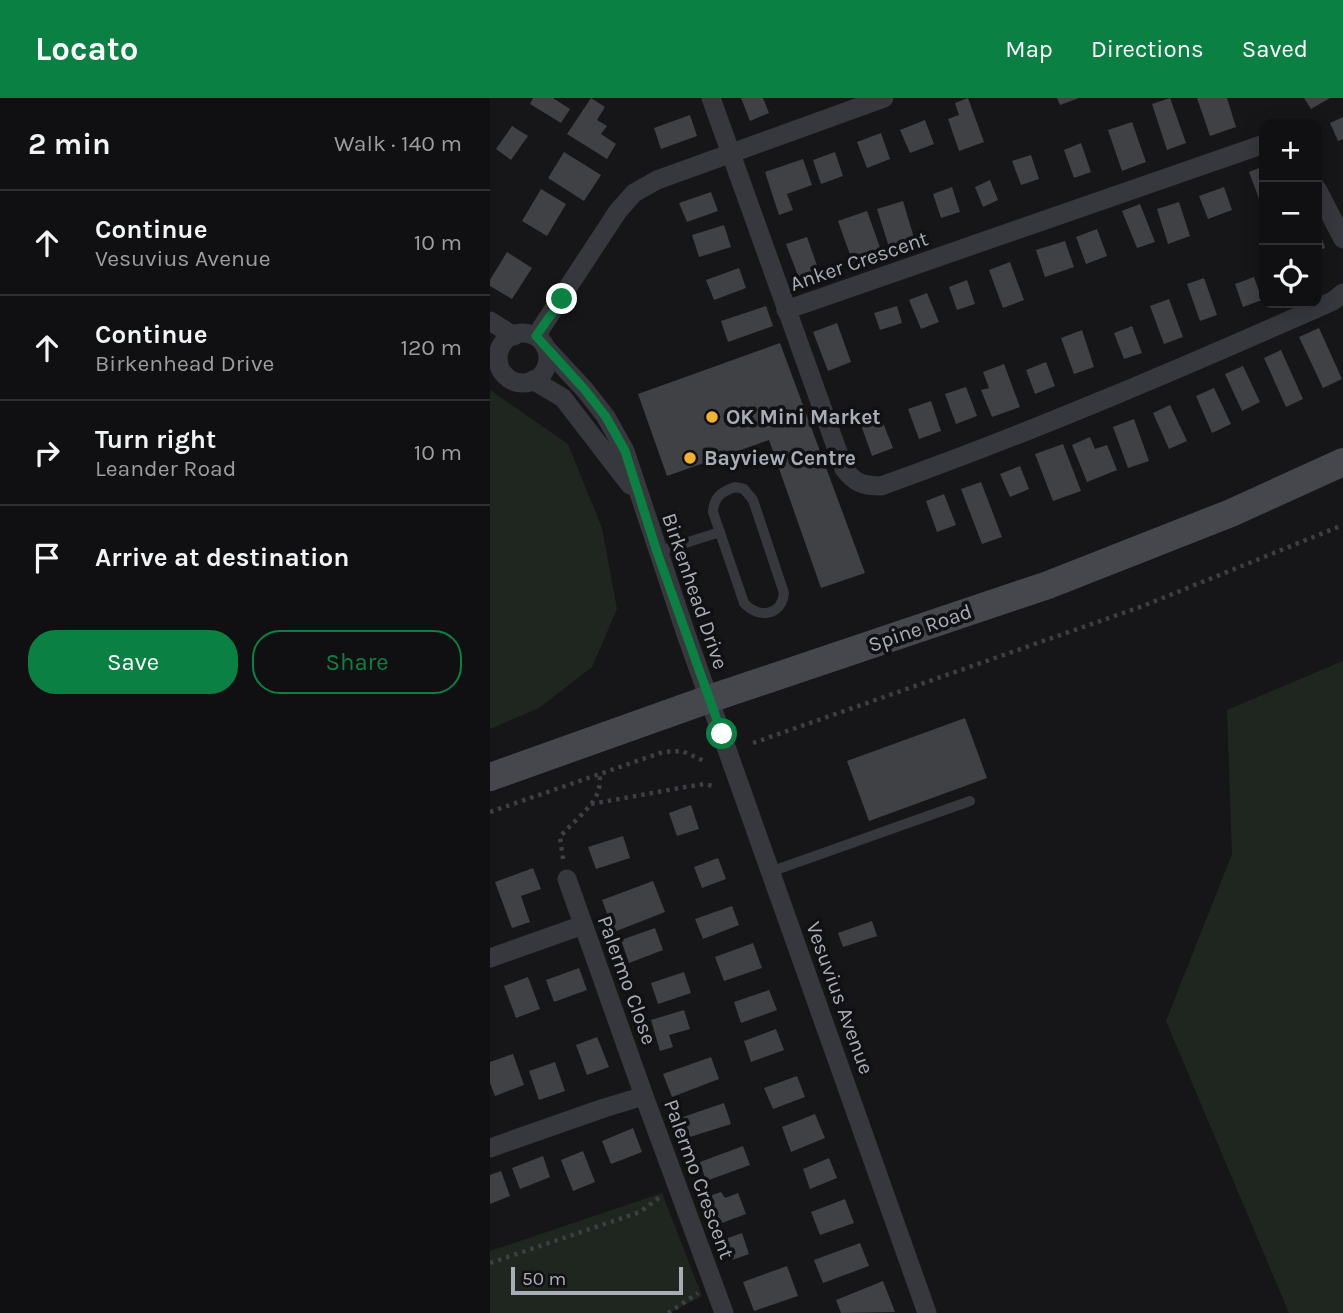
<!DOCTYPE html>
<meta charset="utf-8">
<style>
body{margin:0;font-family:Karla,sans-serif;background:#19191b;color:#f1f3f6}
.controls{position:absolute;right:21px;top:21px;display:grid;overflow:hidden;border-radius:14px;box-shadow:0 4px 18px #0003}
.controls button{width:63px;height:63px;display:grid;place-items:center;padding:0;border:0;border-bottom:2px solid #303032;background:#101012;color:#f1f3f6;font:35px sans-serif}
.scale{position:absolute;left:21px;bottom:18px;width:172px;box-sizing:border-box;padding-left:7px;border:4px solid #a8adb8;border-top:0;font-size:19px;line-height:24px;white-space:nowrap;color:#a8adb8;-webkit-text-stroke:5px #111113;paint-order:stroke}
.stop{position:absolute;width:21px;height:21px;margin:-16px;border:5px solid #0b8043;border-radius:50%;background:#fff}
.stop.end{background:#0b8043;border-color:#fff;box-shadow:0 2px 7px #0008}
.list{margin:0;padding:0;list-style:none}
h2{display:flex;justify-content:space-between;align-items:center;height:91px;margin:0;padding:0 28px;font-size:30px}
h2 small{font-size:23px;font-weight:400;color:#9c9d9f}
.list li{display:grid;grid-template-columns:46px 1fr auto;gap:21px;align-items:center;box-sizing:border-box;height:105px;padding:0 28px;border-top:2px solid #303032}
.list b{display:block;font-size:26px;white-space:nowrap}
.list p{margin:0;font-size:23px;white-space:nowrap;color:#9c9d9f}
.list em{font-size:23px;font-style:normal;color:#9c9d9f}
.actions{display:flex;gap:14px;padding:21px 28px}
.actions a{flex:1;padding:16px 0;border:2px solid #0b8043;border-radius:28px;text-align:center;font-size:24px;color:#0b8043}
.actions .main{background:#0b8043;color:#fff}
.icon{flex:none;width:38px;height:38px;fill:none;stroke:currentColor;stroke-width:2;stroke-linecap:round;stroke-linejoin:round}
.map{position:relative;flex:none;width:853px;height:1215px;overflow:hidden}
header{display:flex;align-items:center;gap:42px;box-sizing:border-box;height:98px;padding:0 35px;background:#0b8043;color:#fff}
header strong{font-size:33px}
nav{display:flex;gap:38px;margin-inline-start:auto;font-size:24px}
main{display:flex}
aside{flex:1;background:#101012}
.map>svg:first-child{display:block}
.green{fill:#1e261f}
.building{fill:#404145}
.lines{fill:none;stroke-linecap:round;stroke-linejoin:round}
.path{stroke:#3d3f44;stroke-width:4.5;stroke-dasharray:3.5 5;stroke-linecap:butt}
.service{stroke:#37383d;stroke-width:10}
.minor{stroke:#37383d;stroke-width:19}
.secondary{stroke:#45474d;stroke-width:28}
.route{stroke:#0b8043;stroke-width:9}
.poi-dot{fill:#f2b134;stroke:#111113;stroke-width:2.5}
.labels{text-anchor:middle;stroke-width:7;stroke-linejoin:round;paint-order:stroke}
.street-label{font-size:21px;fill:#a8adb8;stroke:#111113}
.poi-label{font-size:21px;font-weight:bold;fill:#a8adb8;stroke:#111113;text-anchor:start}
</style>
<header>
<strong>Locato</strong>
<nav><a>Map</a><a>Directions</a><a>Saved</a></nav>
</header>
<main>
<aside>
<h2>2 min<small>Walk · 140 m</small></h2>
<ul class="list">
<li><svg class="icon" aria-label="ahead" viewBox="0 0 24 24"><path d="M12 20V5M6 11l6-6 6 6"/></svg><div><b>Continue</b><p>Vesuvius Avenue</p></div><em>10 m</em></li>
<li><svg class="icon" aria-label="ahead" viewBox="0 0 24 24"><path d="M12 20V5M6 11l6-6 6 6"/></svg><div><b>Continue</b><p>Birkenhead Drive</p></div><em>120 m</em></li>
<li><svg class="icon" aria-label="right" viewBox="0 0 24 24"><path d="M7 20v-9h11M14 6l5 5-5 5"/></svg><div><b>Turn right</b><p>Leander Road</p></div><em>10 m</em></li>
<li><svg class="icon" aria-label="arrive" viewBox="0 0 24 24"><path d="M6 21V4h12l-3 4 3 4H6"/></svg><div><b>Arrive at destination</b></div></li>
</ul>
<div class="actions"><a class="main">Save</a><a>Share</a></div>
</aside>
<div class="map">
<svg width="853" height="1215" viewBox="0 0 853 1215">
<rect width="100%" height="100%" fill="#161618"/>
<g class="green">
<path d="M0,292l78,54 34,84 15,81 -25,58 -53,41 -49,21z"/>
<path d="M853,563v652h-54l-123,-292 66,-167 -5,-144z"/>
<path d="M172,1095l40,103 -32,17h-180v-62z"/>
</g>
<g class="building">
<path d="M43,0h20l17,11 -9,14 -31,-19z"/>
<path d="M101,0l14,9 -8,13 10,6 -6,8 15,10 -9,15 -40,-25z"/>
<path d="M251,0h22l6,15 -19,8z"/>
<path d="M478,0l16,44 -25,9 -11,-32 11,-4 -4,-12z"/>
<path d="M567,0h22l-19,7z"/>
<path d="M680,0l16,45 -19,7 -15,-46z"/>
<path d="M707,0h30l9,29 -26,9z"/>
<path d="M814,0h26l-19,11z"/>
<path d="M200,17l7,21 -36,13 -7,-21z"/>
<path d="M853,19v22l-5,2 -8,-18z"/>
<path d="M435,22l9,24 -24,9 -10,-23z"/>
<path d="M642,24l14,40 -24,9 -14,-41z"/>
<path d="M22,28l16,10 -17,24 -15,-11z"/>
<path d="M391,35l9,26 -23,9 -10,-26z"/>
<path d="M591,45l10,29 -17,6 -10,-28z"/>
<path d="M74,54l37,23 -17,26 -36,-23z"/>
<path d="M345,54l8,24 -22,8 -8,-24z"/>
<path d="M541,57l8,24 -18,6 -9,-24z"/>
<path d="M313,61l9,26 -25,9 6,16 -14,5 -14,-43z"/>
<path d="M774,68v46l-15,-40z"/>
<path d="M500,82l8,20 -15,7 -8,-20z"/>
<path d="M462,89l8,25 -19,6 -8,-24z"/>
<path d="M734,89l8,23 -24,9 -9,-23z"/>
<path d="M51,91l25,15 -19,32 -25,-15z"/>
<path d="M221,94l7,19 -31,11 -8,-19z"/>
<path d="M413,103l11,37 -25,9 -12,-38z"/>
<path d="M689,104l11,34 -22,8 -11,-35z"/>
<path d="M650,106l15,38 -18,6 -15,-37z"/>
<path d="M377,113l15,42 -29,10 -15,-42z"/>
<path d="M827,126l8,24 -8,3z"/>
<path d="M234,127l7,22 -32,10 -7,-22z"/>
<path d="M607,131l10,27 -21,8 -10,-27z"/>
<path d="M317,139l13,37 -20,7 -14,-37z"/>
<path d="M575,143l9,26 -29,10 -9,-27z"/>
<path d="M17,154l25,16 -20,31 -22,-13v-6z"/>
<path d="M520,164l14,38 -21,8 -14,-38z"/>
<path d="M249,170l7,20 -32,12 -8,-20z"/>
<path d="M764,179l8,23 -19,7 -8,-23z"/>
<path d="M714,180l13,37 -17,6 -13,-37z"/>
<path d="M477,182l8,24 -18,6 -8,-23z"/>
<path d="M437,195l12,29 -18,7 -12,-29z"/>
<path d="M679,201l14,38 -19,7 -14,-38z"/>
<path d="M276,208l7,20 -45,16 -7,-21z"/>
<path d="M407,208l5,17 -22,7 -6,-17z"/>
<path d="M347,225l14,39 -23,9 -15,-39z"/>
<path d="M642,228l10,27 -18,6 -10,-26z"/>
<path d="M829,230l23,51 -19,9 -24,-51z"/>
<path d="M592,232l12,37 -20,7 -13,-36z"/>
<path d="M290,245l85,230 -44,15 -52,-148 -102,36 -29,-82z"/>
<path d="M791,252l22,49 -17,8 -22,-49z"/>
<path d="M556,264l9,24 -20,8 -9,-24z"/>
<path d="M514,266l16,43 -28,10 -11,-27 8,-2 -6,-16z"/>
<path d="M753,268l17,36 -18,9 -17,-37z"/>
<path d="M476,289l11,29 -21,8 -11,-30z"/>
<path d="M724,290l17,36 -19,9 -16,-37z"/>
<path d="M441,303l10,30 -22,8 -11,-30z"/>
<path d="M680,307l17,36 -18,8 -16,-36z"/>
<path d="M391,320l12,30 -21,8 -11,-31z"/>
<path d="M644,321l15,42 -21,7 -15,-41z"/>
<path d="M600,339l5,12 12,-4 10,25 -30,12 -15,-37z"/>
<path d="M573,346l18,47 -28,10 -18,-47z"/>
<path d="M530,368l9,23 -19,8 -10,-23z"/>
<path d="M491,384l21,55 -20,7 -21,-55z"/>
<path d="M454,396l12,31 -19,7 -11,-31z"/>
<path d="M475,620l22,60 -118,43 -22,-60z"/>
<path d="M201,707l8,24 -22,7 -8,-23z"/>
<path d="M133,738l7,22 -34,11 -8,-22z"/>
<path d="M228,760l8,21 -24,9 -8,-21z"/>
<path d="M43,770l8,21 -20,7 9,26 -18,6 -17,-46z"/>
<path d="M163,783l12,31 -51,20 -12,-32z"/>
<path d="M242,808l7,19 -36,14 -8,-20z"/>
<path d="M382,823l5,15 -34,11 -5,-14z"/>
<path d="M165,830l8,22 -34,13 -8,-23z"/>
<path d="M263,845l9,25 -38,13 -9,-24z"/>
<path d="M89,870l8,22 -33,12 -8,-22z"/>
<path d="M194,874l7,21 -33,11 -7,-21z"/>
<path d="M38,879l12,32 -24,9 -12,-32z"/>
<path d="M279,892l8,20 -36,13 -7,-21z"/>
<path d="M194,912l6,19 -21,6 4,12 -13,4 -9,-31z"/>
<path d="M286,931l8,21 -33,12 -7,-21z"/>
<path d="M107,939l12,30 -22,8 -11,-30z"/>
<path d="M23,956l11,31 -29,11 -5,-13v-21z"/>
<path d="M221,959l8,22 -47,18 -9,-23z"/>
<path d="M65,964l10,29 -26,9 -10,-29z"/>
<path d="M307,978l8,21 -32,12 -9,-21z"/>
<path d="M234,1005l7,21 -41,13 -7,-20z"/>
<path d="M325,1016l10,24 -34,14 -9,-25z"/>
<path d="M143,1030l9,24 -31,12 -9,-23z"/>
<path d="M253,1048l7,19 -44,16 -6,-19z"/>
<path d="M93,1053l12,31 -22,9 -12,-31z"/>
<path d="M53,1058l7,21 -30,12 -8,-21z"/>
<path d="M339,1060l8,20 -27,11 -7,-20z"/>
<path d="M11,1073l9,25 -20,8v-29z"/>
<path d="M231,1094l4,6 13,-5 8,21 -32,12 -11,-28z"/>
<path d="M355,1101l9,24 -34,12 -9,-23z"/>
<path d="M252,1135l7,21 -17,6 -7,-21z"/>
<path d="M370,1145l9,23 -46,17 -9,-23z"/>
<path d="M297,1168l11,30 -44,15 -11,-29z"/>
<path d="M393,1183l12,31 -54,1 -5,-13z"/>
</g>
<g class="lines">
<g class="path">
<path d="M263,645l390,-137 200,-81"/>
<path d="M101,706l100,-18 14,-2 11,3"/>
<path d="M0,714l173,-60 19,-1 22,10"/>
<path d="M73,761l-3,-22c11,-14 34,-30 38,-46 2,-5 2,-12 2,-18"/>
<path d="M0,1165l150,-51 20,-15"/>
<path d="M178,1215l30,-20"/>
</g>
<g class="service">
<path d="M245,389l9,2 9,11 31,93c-2,23 -26,26 -40,10l-31,-91c1,-15 8,-20 22,-25z"/>
<path d="M167,454l63,-20"/>
<path d="M280,774l200,-71"/>
</g>
<g class="minor">
<path d="M221,0l133,371c11,14 19,17 37,17 154,-55 303,-119 452,-185l10,-8"/>
<path d="M827,91l26,50"/>
<path d="M296,212l478,-166"/>
<path d="M0,223l24,15"/>
<circle cx="33" cy="260" r="25"/>
<path d="M46,238l82,-125 16,-18 23,-13 227,-82"/>
<path d="M56,250l39,42 21,27 19,34 61,183 241,679"/>
<path d="M43,282l30,18 67,87"/>
<path d="M77,781l77,217"/>
<path d="M0,860l93,-33"/>
<path d="M0,1050l114,-40 40,-12 80,217"/>
</g>
<path class="secondary" d="M0,679l219,-78 339,-114 183,-72 112,-51"/>
</g>
<g class="lines">
<path class="route" d="M72,201l-26,37 49,54 21,27 19,34 32,101 65,182"/>
</g>
<g class="poi-dot">
<circle cx="222" cy="319" r="7"/>
<circle cx="200" cy="360" r="7"/>
</g>
<g class="labels">
<g class="street-label">
<text transform="translate(369 163) rotate(-19)" y="7">Anker Crescent</text>
<text transform="translate(205 493) rotate(71)" y="7">Birkenhead Drive</text>
<text transform="translate(430 530) rotate(-19)" y="7">Spine Road</text>
<text transform="translate(137 882) rotate(70)" y="7">Palermo Close</text>
<text transform="translate(350 900) rotate(70)" y="7">Vesuvius Avenue</text>
<text transform="translate(209 1081) rotate(70)" y="7">Palermo Crescent</text>
</g>
<g class="poi-label">
<text x="236" y="326">OK Mini Market</text>
<text x="214" y="367">Bayview Centre</text>
</g>
</g>
</svg>
<div class="controls">
<button>+</button>
<button>−</button>
<button><svg class="icon" aria-label="locate" viewBox="0 0 24 24"><circle cx="12" cy="12" r="6"/><path d="M12 2v4M12 18v4M2 12h4M18 12h4"/></svg></button>
</div>
<div class="scale">50 m</div>
<div class="stop" style="left:232px;top:636px"></div>
<div class="stop end" style="left:72px;top:201px"></div>
</div>
</main>
